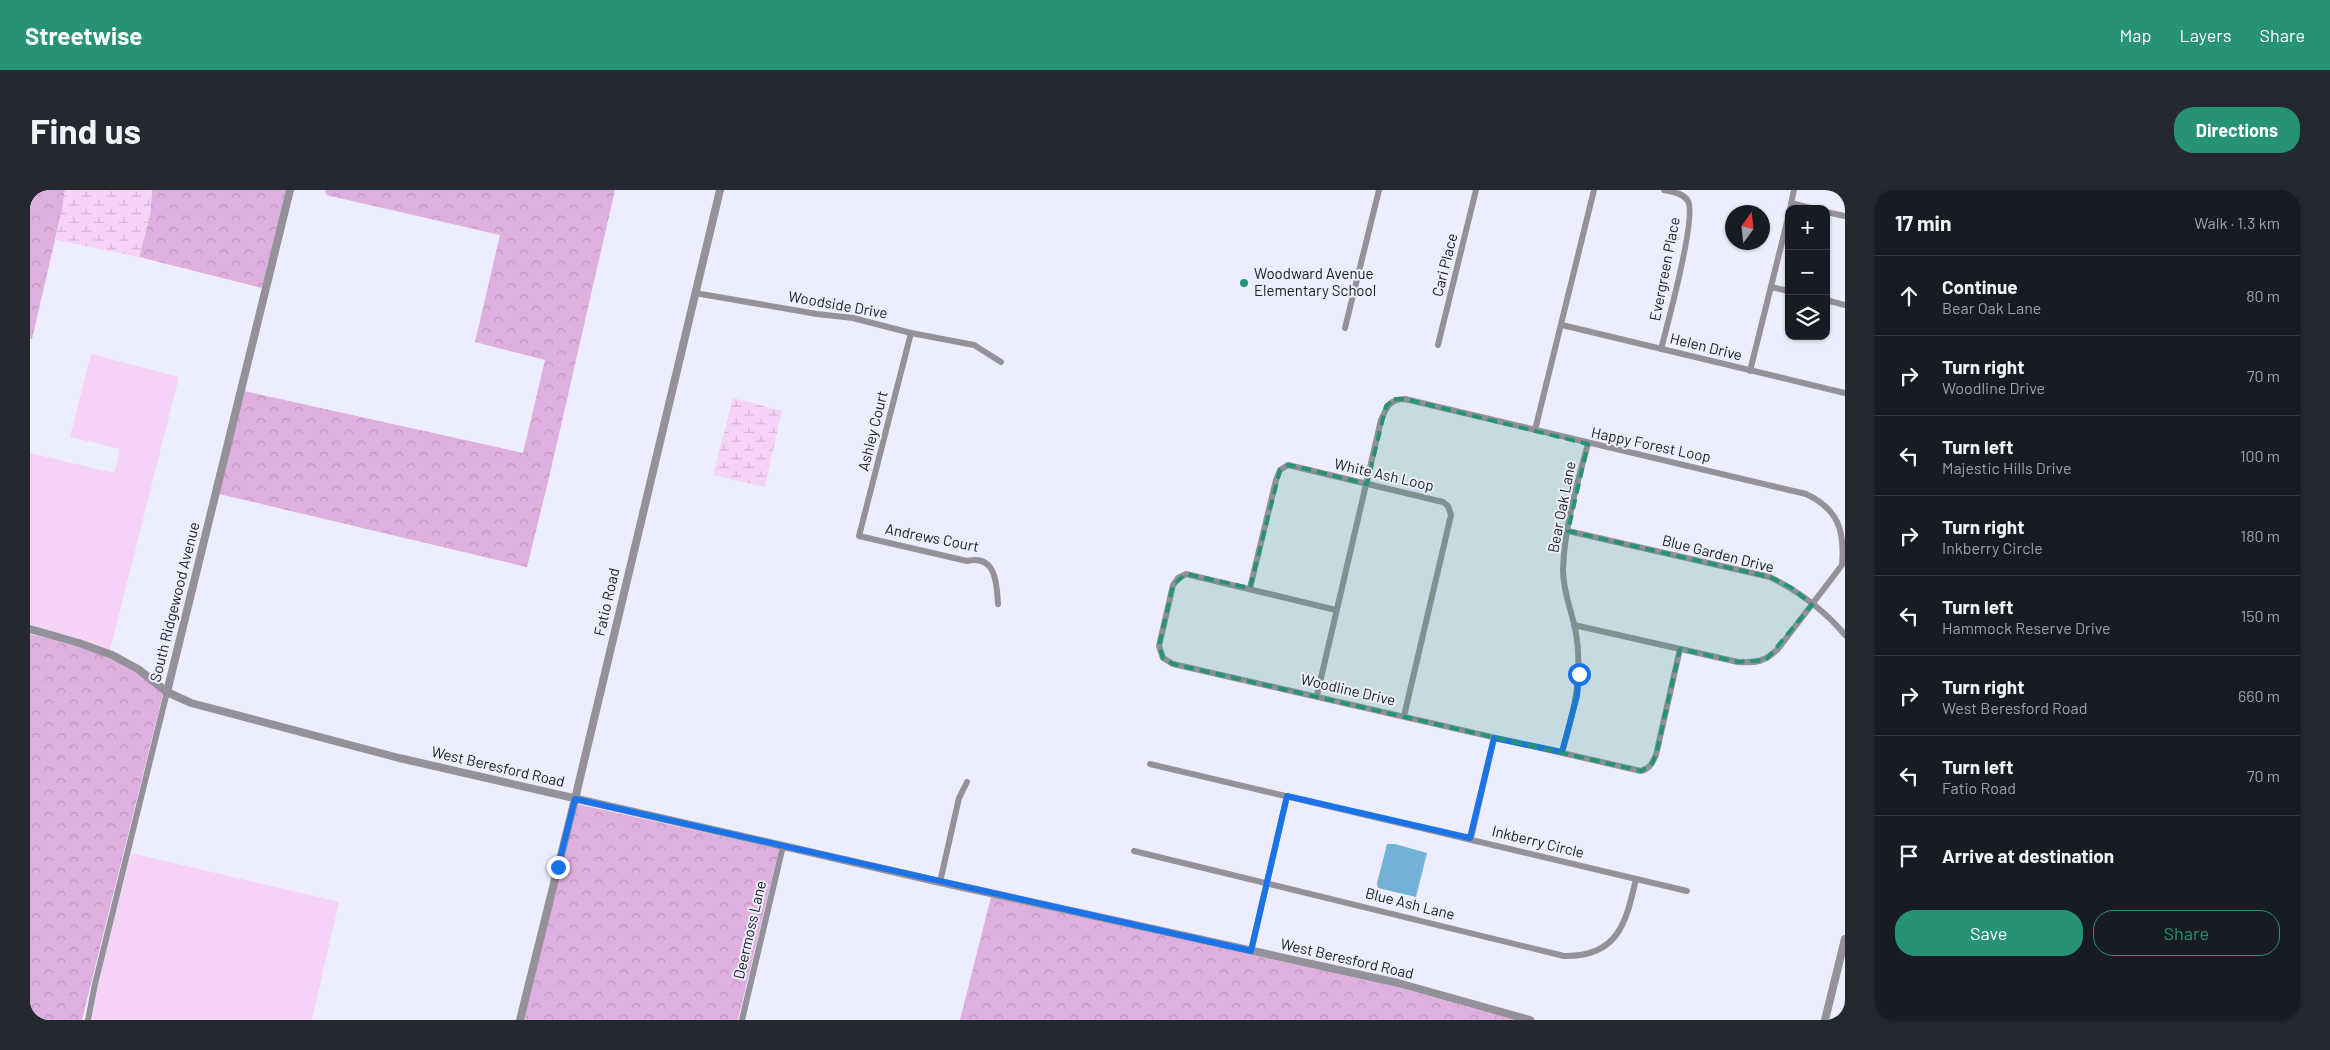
<!DOCTYPE html>
<meta charset="utf-8">
<style>
body{margin:0;font-family:Barlow,sans-serif;background:#242831;color:#f1f3f6}
.controls{position:absolute;right:15px;top:15px;display:grid;overflow:hidden;border-radius:10px;box-shadow:0 1px 4px #0004}
.controls button{width:45px;height:45px;display:grid;place-items:center;padding:0;border:0;border-bottom:1px solid #363941;background:#171b24;color:#f1f3f6;font:25px sans-serif}
.compass{position:absolute;left:1695px;top:15px;width:45px;height:45px;border-radius:50%;background:#171b24;box-shadow:0 1px 4px #0004;rotate:15deg}
.stop{position:absolute;width:15px;height:15px;margin:-11px;border:4px solid #1a73e8;border-radius:50%;background:#fff}
.stop.end{background:#1a73e8;border-color:#fff;box-shadow:0 1px 5px #0008}
.list{margin:0;padding:0;list-style:none}
h2{display:flex;justify-content:space-between;align-items:center;height:65px;margin:0;padding:0 20px;font-size:21px}
h2 small{font-size:16px;font-weight:400;color:#9ea1a6}
.list li{display:grid;grid-template-columns:32px 1fr auto;gap:15px;align-items:center;box-sizing:border-box;height:80px;padding:0 20px;border-top:1px solid #363941}
.list b{display:block;font-size:19px;white-space:nowrap}
.list p{margin:0;font-size:16px;white-space:nowrap;color:#9ea1a6}
.list em{font-size:16px;font-style:normal;color:#9ea1a6}
.actions{display:flex;gap:10px;padding:15px 20px}
.actions a{flex:1;padding:11px 0;border:1px solid #269373;border-radius:20px;text-align:center;font-size:18px;color:#269373}
.actions .main{background:#269373;color:#fff}
.icon{flex:none;width:28px;height:28px;fill:none;stroke:currentColor;stroke-width:2;stroke-linecap:round;stroke-linejoin:round}
.map{position:relative;flex:none;width:1815px;height:830px;overflow:hidden;border-radius:20px}
header{display:flex;align-items:center;gap:30px;box-sizing:border-box;height:70px;padding:0 25px;background:#269373;color:#fff}
header strong{font-size:24px}
nav{display:flex;gap:28px;margin-inline-start:auto;font-size:18px}
.intro{display:flex;align-items:center;justify-content:space-between;box-sizing:border-box;height:120px;padding:0 30px}
h1{margin:0;font-size:35px}
.button{padding:12px 22px;border-radius:20px;background:#269373;color:#fff;font-size:18px;font-weight:700}
main{display:flex;gap:30px;padding:0 30px}
aside{flex:1;background:#171b24;border-radius:20px;box-shadow:0 1px 4px #0004}
.map>svg:first-child{display:block}
.green{fill:#f7d2f7}
.forest{fill:url(#forest-crowns)}
.wetland{fill:url(#wetland-marsh)}
.water{fill:#72b2d9}
.lines{fill:none;stroke-linecap:round;stroke-linejoin:round}
.minor{stroke:#95919b;stroke-width:6}
.tertiary{stroke:#95919b;stroke-width:8}
.route{stroke:#1a73e8;stroke-width:6}
.marked{fill:#269373;fill-opacity:0.2;stroke:#269373;stroke-width:4;stroke-dasharray:10 6;stroke-linejoin:round}
.poi-dot{fill:#269373;stroke:#edeefd;stroke-width:2}
.labels{text-anchor:middle;stroke-width:4;stroke-linejoin:round;paint-order:stroke}
.street-label{font-size:15px;fill:#191a22;stroke:#edeefd}
.poi-label{font-size:15px;fill:#191a22;stroke:#edeefd;text-anchor:start}
</style>
<header>
<strong>Streetwise</strong>
<nav><a>Map</a><a>Layers</a><a>Share</a></nav>
</header>
<div class="intro"><h1>Find us</h1><a class="button">Directions</a></div>
<main>
<div class="map">
<svg width="1815" height="830" viewBox="0 0 1815 830">
<defs>
<pattern id="forest-crowns" width="20" height="18" patternUnits="userSpaceOnUse" patternTransform="scale(1.25)"><rect width="20" height="18" fill="#dfafe0"/><path d="M2 6a3 3 0 1 1 6 0M12 15a3 3 0 1 1 6 0" fill="none" stroke="#bf96c0"/></pattern>
<pattern id="wetland-marsh" width="20" height="14" patternUnits="userSpaceOnUse" patternTransform="scale(1.25)"><rect width="20" height="14" fill="#f7d2f7"/><path d="M1 5h8M5 5V1M11 12h8M15 12V8" fill="none" stroke="#d3b4d3"/></pattern>
</defs>
<rect width="100%" height="100%" fill="#edeefd"/>
<g class="green">
<path d="M61,164l88,23 -69,273 -29,-11 -51,-14v-172l84,20 6,-24 -50,-12z"/>
<path d="M101,663l208,49 -27,118h-220l6,-36z"/>
</g>
<g class="forest">
<path d="M0,0h35l1,2 -34,147h-2z"/>
<path d="M122,0h134l-24,98 -123,-31 11,-42z"/>
<path d="M295,0h290l-67,292 -21,85 -308,-73 25,-103 279,62 22,-93 -70,-18 25,-107 -174,-40z"/>
<path d="M0,444c47,12 99,24 133,60l-81,326h-52z"/>
<path d="M547,614l202,45 -41,171h-214z"/>
<path d="M961,707l406,90 118,33h-555z"/>
</g>
<g class="wetland">
<path d="M35,0h87l-2,25 -11,42 -83,-17z"/>
<path d="M703,208l49,13 -17,76 -52,-12z"/>
</g>
<path class="water" d="M1357,654h8l32,9 -11,44 -38,-9 -1,-5z"/>
<g class="lines">
<g class="minor">
<path d="M1761,13l23,6"/>
<path d="M1760,19l4,-19"/>
<path d="M1796,22l19,4"/>
<path d="M1741,97l18,4"/>
<path d="M665,103l122,21 36,4 58,15 63,12 27,17"/>
<path d="M1796,110l19,5"/>
<path d="M1532,135l283,68"/>
<path d="M1315,138l34,-138"/>
<path d="M881,143l-52,203 108,25c29,-7 30,23 31,43"/>
<path d="M1408,155l38,-155"/>
<path d="M1631,159c6,-23 36,-132 27,-148 -5,-8 -15,-9 -24,-11"/>
<path d="M1720,181l39,-157"/>
<path d="M1505,240l59,-240"/>
<path d="M1538,341l202,46c28,14 55,34 75,58"/>
<path d="M1220,398l26,-108 4,-10 8,-5 155,37 5,4 3,9 -47,201"/>
<path d="M1306,420l-150,-36 -8,4 -5,7 -14,61 4,12 10,6 468,107c9,-2 11,-8 15,-16l24,-106"/>
<path d="M1287,505l64,-275c6,-14 9,-21 24,-21l401,95c32,15 39,36 36,71l-64,84c-14,13 -21,14 -40,13l-164,-37"/>
<path d="M1532,562c12,-40 21,-77 14,-119 -4,-22 -13,-40 -13,-63 1,-40 14,-87 25,-126"/>
<path d="M1120,574l537,127"/>
<path d="M1441,648l23,-100"/>
<path d="M1104,661l430,105c54,1 62,-33 72,-77"/>
<path d="M910,692l19,-84 8,-16"/>
<path d="M1221,761l36,-155"/>
<path d="M58,830l7,-36 72,-292"/>
<path d="M712,830l41,-174"/>
</g>
<g class="tertiary">
<path d="M0,439l49,14 33,12 26,14 29,23 24,11 208,55 541,124 458,101 132,37"/>
<path d="M137,502l123,-502"/>
<path d="M490,830l55,-221 145,-609"/>
<path d="M1795,830l20,-81"/>
</g>
</g>
<g class="lines">
<path class="route" d="M528,677l17,-68 676,152 36,-155 183,42 24,-100 68,14 15,-56 2,-22"/>
</g>
<path class="marked" d="M1364,209h11l183,45 -20,87 202,46 22,11 20,17 -46,55 -28,2 -58,-13 -24,106 -4,9 -11,7 -468,-107 -10,-6 -4,-12 14,-61 13,-11 64,14 30,-118 8,-5 11,2 68,17 19,-78z"/>
<circle class="poi-dot" cx="1214" cy="93" r="5"/>
<g class="labels">
<g class="street-label">
<text transform="translate(1415 75) rotate(-76)" y="5">Cari Place</text>
<text transform="translate(1635 79) rotate(-79)" y="5">Evergreen Place</text>
<text transform="translate(808 115) rotate(10)" y="5">Woodside Drive</text>
<text transform="translate(1676 157) rotate(14)" y="5">Helen Drive</text>
<text transform="translate(843 241) rotate(-76)" y="5">Ashley Court</text>
<text transform="translate(1621 255) rotate(12)" y="5">Happy Forest Loop</text>
<text transform="translate(1354 285) rotate(13)" y="5">White Ash Loop</text>
<text transform="translate(1532 317) rotate(-79)" y="5">Bear Oak Lane</text>
<text transform="translate(902 348) rotate(11)" y="5">Andrews Court</text>
<text transform="translate(1688 364) rotate(14)" y="5">Blue Garden Drive</text>
<text transform="translate(145 412) rotate(-76)" y="5">South Ridgewood Avenue</text>
<text transform="translate(577 412) rotate(-77)" y="5">Fatio Road</text>
<text transform="translate(1318 500) rotate(13)" y="5">Woodline Drive</text>
<text transform="translate(468 577) rotate(13)" y="5">West Beresford Road</text>
<text transform="translate(1508 652) rotate(14)" y="5">Inkberry Circle</text>
<text transform="translate(1380 714) rotate(14)" y="5">Blue Ash Lane</text>
<text transform="translate(720 740) rotate(-77)" y="5">Deermoss Lane</text>
<text transform="translate(1317 769) rotate(13)" y="5">West Beresford Road</text>
</g>
<g class="poi-label">
<text x="1224" y="89">Woodward Avenue<tspan x="1224" dy="17">Elementary School</tspan></text>
</g>
</g>
</svg>
<div class="controls">
<button>+</button>
<button>−</button>
<button><svg class="icon" aria-label="layers" viewBox="0 0 24 24"><path d="M12 4l9 5-9 5-9-5zM3 14l9 5 9-5"/></svg></button>
</div>
<svg class="compass" viewBox="-18 -18 36 36"><path d="M0-13l5 13h-10z" fill="#e53935"/><path d="M0 13l5-13h-10z" fill="#9ea1a6"/></svg>
<div class="stop" style="left:1549px;top:484px"></div>
<div class="stop end" style="left:528px;top:677px"></div>
</div>
<aside>
<h2>17 min<small>Walk · 1.3 km</small></h2>
<ul class="list">
<li><svg class="icon" aria-label="ahead" viewBox="0 0 24 24"><path d="M12 20V5M6 11l6-6 6 6"/></svg><div><b>Continue</b><p>Bear Oak Lane</p></div><em>80 m</em></li>
<li><svg class="icon" aria-label="right" viewBox="0 0 24 24"><path d="M7 20v-9h11M14 6l5 5-5 5"/></svg><div><b>Turn right</b><p>Woodline Drive</p></div><em>70 m</em></li>
<li><svg class="icon" aria-label="left" viewBox="0 0 24 24"><path d="M17 20v-9H6M10 6l-5 5 5 5"/></svg><div><b>Turn left</b><p>Majestic Hills Drive</p></div><em>100 m</em></li>
<li><svg class="icon" aria-label="right" viewBox="0 0 24 24"><path d="M7 20v-9h11M14 6l5 5-5 5"/></svg><div><b>Turn right</b><p>Inkberry Circle</p></div><em>180 m</em></li>
<li><svg class="icon" aria-label="left" viewBox="0 0 24 24"><path d="M17 20v-9H6M10 6l-5 5 5 5"/></svg><div><b>Turn left</b><p>Hammock Reserve Drive</p></div><em>150 m</em></li>
<li><svg class="icon" aria-label="right" viewBox="0 0 24 24"><path d="M7 20v-9h11M14 6l5 5-5 5"/></svg><div><b>Turn right</b><p>West Beresford Road</p></div><em>660 m</em></li>
<li><svg class="icon" aria-label="left" viewBox="0 0 24 24"><path d="M17 20v-9H6M10 6l-5 5 5 5"/></svg><div><b>Turn left</b><p>Fatio Road</p></div><em>70 m</em></li>
<li><svg class="icon" aria-label="arrive" viewBox="0 0 24 24"><path d="M6 21V4h12l-3 4 3 4H6"/></svg><div><b>Arrive at destination</b></div></li>
</ul>
<div class="actions"><a class="main">Save</a><a>Share</a></div>
</aside>
</main>
